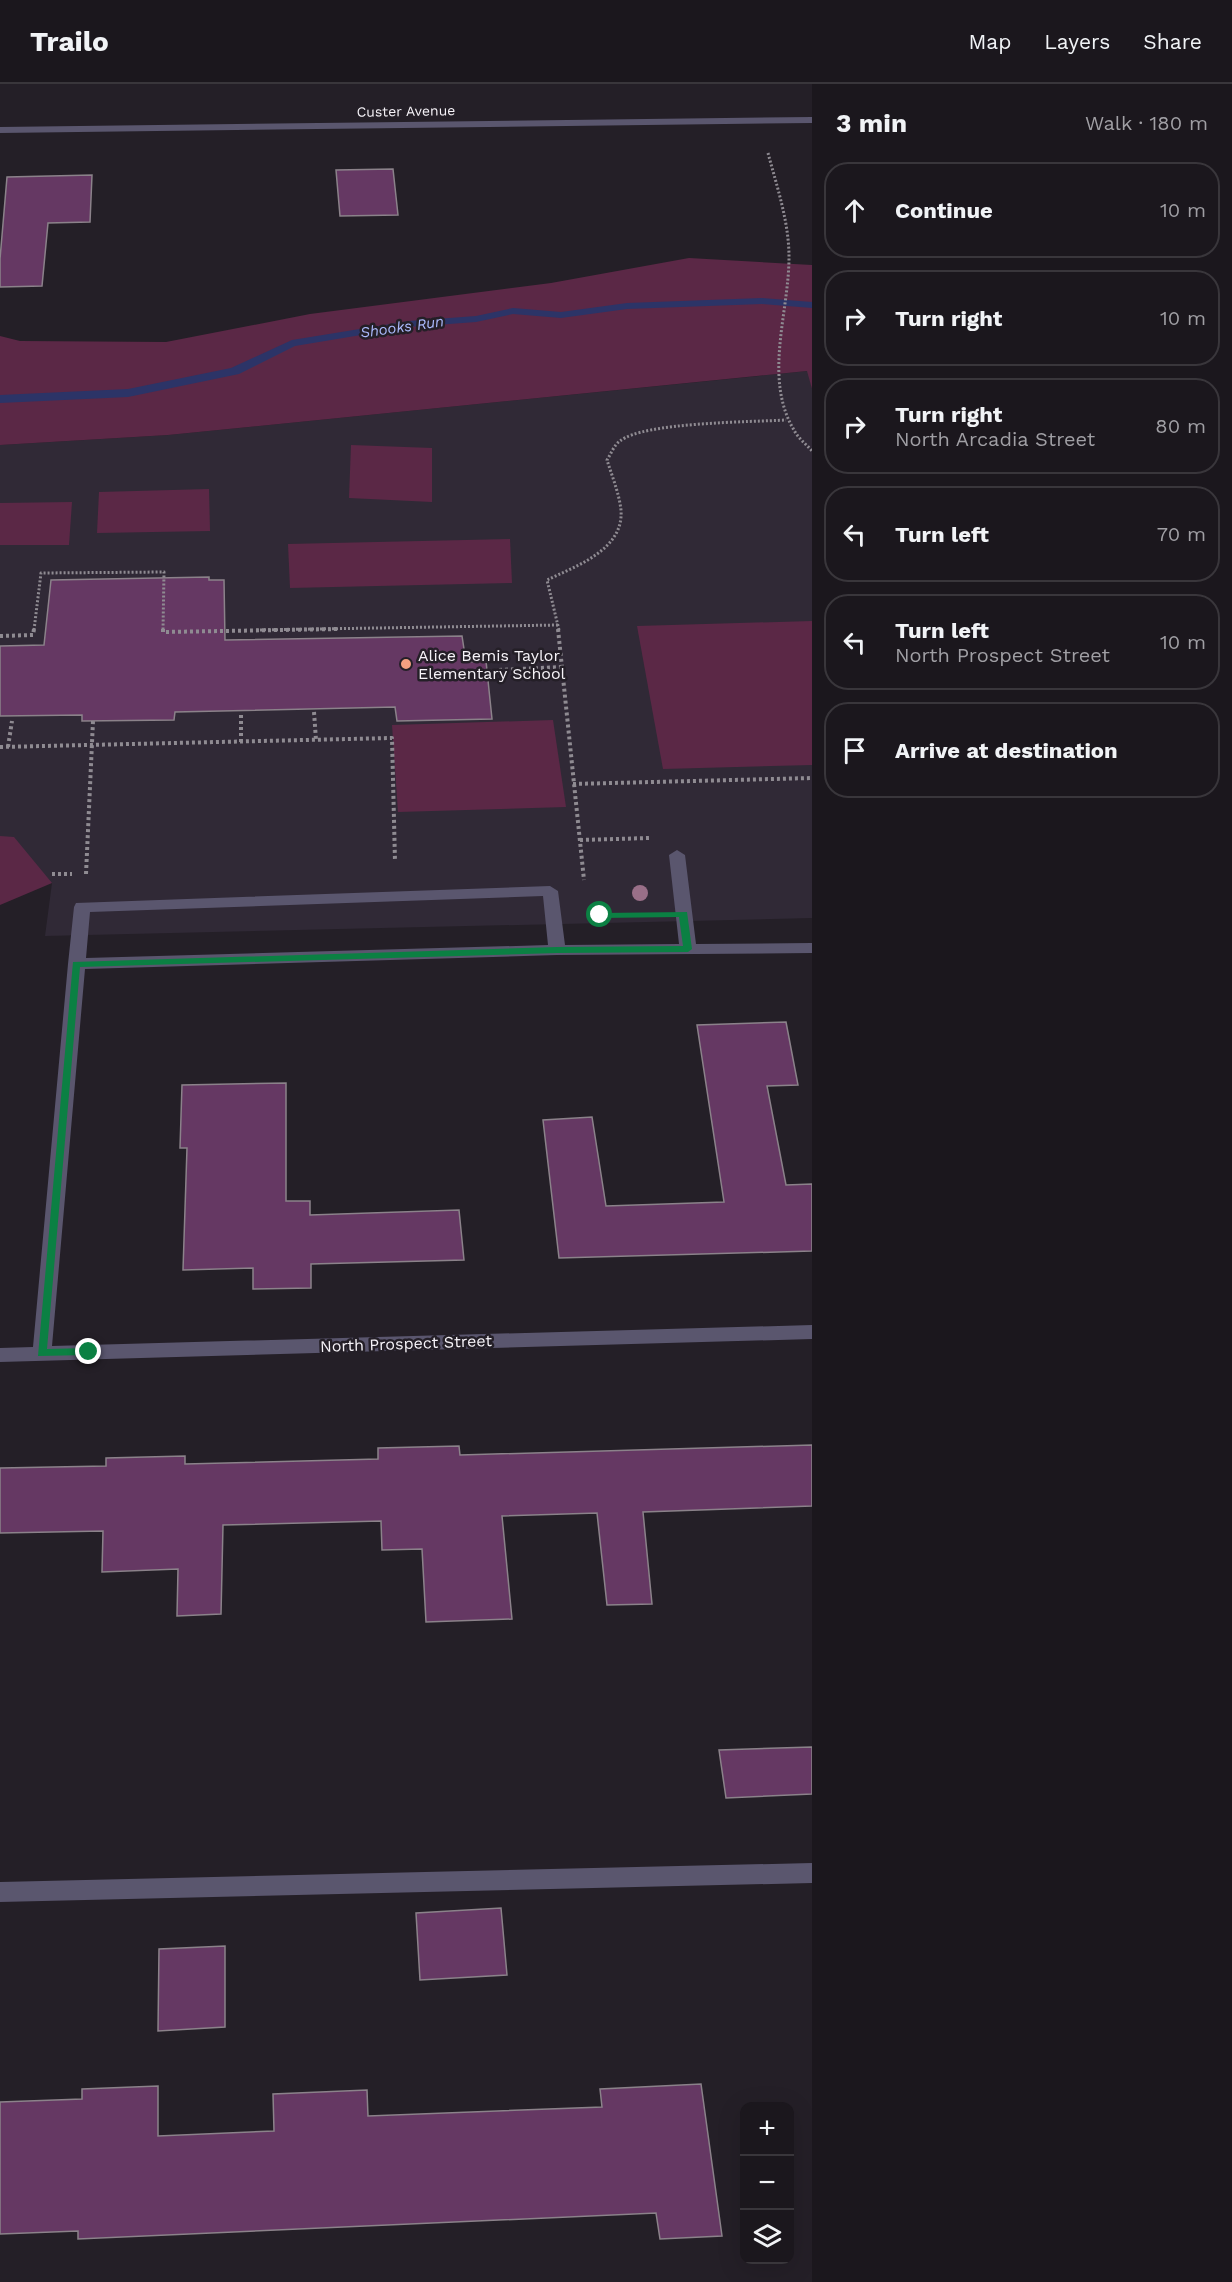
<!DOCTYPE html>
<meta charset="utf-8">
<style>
body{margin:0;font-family:"Work Sans",sans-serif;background:#242026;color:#f1f3f6}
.controls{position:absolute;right:18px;bottom:18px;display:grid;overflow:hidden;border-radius:12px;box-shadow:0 6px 24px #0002}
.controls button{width:54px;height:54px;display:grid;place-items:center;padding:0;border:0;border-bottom:2px solid #39363b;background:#1b171d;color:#f1f3f6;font:30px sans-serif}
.stop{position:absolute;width:18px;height:18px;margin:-14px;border:4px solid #0b8043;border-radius:50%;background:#fff}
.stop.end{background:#0b8043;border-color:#fff;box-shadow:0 2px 6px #0008}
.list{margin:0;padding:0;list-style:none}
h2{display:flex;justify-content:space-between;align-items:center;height:78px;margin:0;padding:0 24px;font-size:26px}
h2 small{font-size:20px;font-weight:400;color:#a09fa4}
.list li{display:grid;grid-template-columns:39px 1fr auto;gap:18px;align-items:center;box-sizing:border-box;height:96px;margin:0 12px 12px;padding:0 12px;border:2px solid #39363b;border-radius:24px}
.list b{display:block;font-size:22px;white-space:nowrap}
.list p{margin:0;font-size:20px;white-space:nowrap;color:#a09fa4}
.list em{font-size:20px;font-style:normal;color:#a09fa4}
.icon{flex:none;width:33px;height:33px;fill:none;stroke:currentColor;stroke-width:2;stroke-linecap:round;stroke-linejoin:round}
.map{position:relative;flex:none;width:812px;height:2198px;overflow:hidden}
header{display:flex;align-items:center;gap:36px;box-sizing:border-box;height:84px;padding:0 30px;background:#1b171d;border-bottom:2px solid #39363b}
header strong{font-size:28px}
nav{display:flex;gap:33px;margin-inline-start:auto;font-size:21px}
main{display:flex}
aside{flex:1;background:#1b171d}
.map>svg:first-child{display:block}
.built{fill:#302936}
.green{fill:#5b2846}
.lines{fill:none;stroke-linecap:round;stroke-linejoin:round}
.stream{fill:#2c3467;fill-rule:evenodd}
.building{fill:#653863;stroke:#8b828a;stroke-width:1.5}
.path-far1{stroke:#8f8b92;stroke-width:3;stroke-dasharray:2 2;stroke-linecap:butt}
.path{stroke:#8f8b92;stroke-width:4;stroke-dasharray:3 3;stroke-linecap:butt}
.minor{fill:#5a566e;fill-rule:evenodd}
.tree{fill:#996f88}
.route{fill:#0b8043}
.poi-dot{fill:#f3a081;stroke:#241f27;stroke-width:2}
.labels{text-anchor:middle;stroke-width:5;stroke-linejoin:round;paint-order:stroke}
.far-street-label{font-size:14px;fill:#f6f3f8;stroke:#241f27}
.far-water-label{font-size:15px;font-style:italic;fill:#abbafc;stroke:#241f27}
.poi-label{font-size:16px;fill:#f6f3f8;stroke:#241f27;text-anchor:start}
.street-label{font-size:16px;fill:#f6f3f8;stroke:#241f27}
</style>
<header>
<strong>Trailo</strong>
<nav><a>Map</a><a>Layers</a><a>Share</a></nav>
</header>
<main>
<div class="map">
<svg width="812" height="2198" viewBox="0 0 812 2198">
<rect width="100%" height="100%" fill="#241f27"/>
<path class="built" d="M808,287l4,18v529l-767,18 7,-53 -52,1v-439l168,-10z"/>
<g class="green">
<path d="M689,174l123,7v124l-5,-18 -639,64 -168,10v-109l20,5 146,1 144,-28 241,-31z"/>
<path d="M351,361l81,3v54l-83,-4z"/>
<path d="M209,405l1,42 -113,2 2,-41z"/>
<path d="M72,418l-3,43h-69v-42z"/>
<path d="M510,455l2,44 -222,5 -2,-44z"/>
<path d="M812,537v144l-149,4 -26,-143z"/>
<path d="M553,636l13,87 -168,5 -6,-87z"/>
<path d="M0,752l14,1 38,46 -52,22z"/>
</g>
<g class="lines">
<path class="stream" d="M762,214l50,4v6l-50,-4 -135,5 -66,9 -48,-4 -37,8 -67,5 -114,19 -56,28 -111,23 -128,6v-8l128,-6 103,-21 61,-28 117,-19 67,-5 37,-8 48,4 66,-9z"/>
</g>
<g class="building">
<path d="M393,85l5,46 -58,1 -4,-46z"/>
<path d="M92,91l-2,47 -42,1 -6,63 -42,1v-28l7,-82z"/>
<path d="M209,493v3h15l1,60 237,-4 4,26 20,-1 6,58 -95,2 -2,-14 -220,5 -1,8 -92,1v-6l-82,1v-70l44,-1 7,-65z"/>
<path d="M786,938l12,63 -31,1 19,99 26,-1v67l-253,7 -16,-138 49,-3 14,89 118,-4 -27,-177z"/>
<path d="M286,999v118h24v14l149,-5 5,50 -153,4v24l-58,1v-21l-70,2 4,-122h-7l2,-63z"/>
<path d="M812,1361v61l-169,6 9,92 -45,1 -10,-92 -95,3 10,103 -86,3 -4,-73 -40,1 -1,-29 -158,4 -2,89 -44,2 1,-47 -76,3 1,-41 -103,2v-65l106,-2v-8l79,-2v8l193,-5v-11l81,-2 1,9z"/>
<path d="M812,1663v47l-86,4 -7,-48z"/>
<path d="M501,1824l6,67 -87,5 -4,-67z"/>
<path d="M225,1862v81l-67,4 1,-82z"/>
<path d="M701,2000l21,152 -62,3 -4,-26 -578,26v-8l-78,3v-132l82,-3v-10l76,-3v50l116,-5 -1,-37 94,-4 1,26 234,-9 -2,-18z"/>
</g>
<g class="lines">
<g class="path-far1">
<path d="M768,69c9,34 21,69 21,104 0,56 -26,121 5,173 4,8 12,14 18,21"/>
<path d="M34,546l7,-57 123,-1 -1,58"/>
<path d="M256,546l302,-5"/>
<path d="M559,546l-12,-50c29,-14 77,-30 74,-70 -2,-17 -9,-34 -14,-50 4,-6 7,-15 13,-19 23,-19 133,-19 166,-21"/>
</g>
<g class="path">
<path d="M163,545v3l177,-3"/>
<path d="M558,545l26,251"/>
<path d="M0,552l33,-1 1,-6"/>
<path d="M499,586l63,-3"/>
<path d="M314,628l2,28"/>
<path d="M241,631v27"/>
<path d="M0,663l392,-9 3,123"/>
<path d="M8,663l4,-26"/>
<path d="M573,700l239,-6"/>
<path d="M580,756l70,-2"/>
<path d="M52,790h20"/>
<path d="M86,790l7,-153"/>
</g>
<g class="minor">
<path d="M812,33v6l-812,10v-6z"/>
<path d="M677,766l8,5 11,89 116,-1v10l-255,2 -472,14 -33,377 760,-21v14l-812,23v-14l33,-1 35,-383 6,-57 2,-4 474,-17 8,5 7,54 114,-1 -10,-89zM543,812l5,49 -462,13 4,-46z"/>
<path d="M812,1779v20l-812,19v-20z"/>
</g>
</g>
<circle class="tree" cx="640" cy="809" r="8"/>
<path class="route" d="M687,828l5,37 -4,3 -131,1 -477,14 -33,382 42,-1 6,4 -6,3 -51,1 35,-394 484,-15 126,-1 -4,-29 -79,1 -4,-3 4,-2z"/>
<circle class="poi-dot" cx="406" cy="580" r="6"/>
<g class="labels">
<g class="far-street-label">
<text transform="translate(406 27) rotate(-1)" y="5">Custer Avenue</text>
</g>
<g class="far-water-label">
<text transform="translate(402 243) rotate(-8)" y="5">Shooks Run</text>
</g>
<g class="poi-label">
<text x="418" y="577">Alice Bemis Taylor<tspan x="418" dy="18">Elementary School</tspan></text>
</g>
<g class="street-label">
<text transform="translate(406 1259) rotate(-2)" y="6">North Prospect Street</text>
</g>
</g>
</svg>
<div class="controls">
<button>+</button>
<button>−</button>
<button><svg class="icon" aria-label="layers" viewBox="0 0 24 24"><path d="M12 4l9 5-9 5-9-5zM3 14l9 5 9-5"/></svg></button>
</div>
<div class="stop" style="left:600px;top:831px"></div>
<div class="stop end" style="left:89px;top:1268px"></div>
</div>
<aside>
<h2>3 min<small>Walk · 180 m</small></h2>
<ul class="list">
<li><svg class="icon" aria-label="ahead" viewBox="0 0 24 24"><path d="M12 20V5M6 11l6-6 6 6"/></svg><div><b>Continue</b></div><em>10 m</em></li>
<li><svg class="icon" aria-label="right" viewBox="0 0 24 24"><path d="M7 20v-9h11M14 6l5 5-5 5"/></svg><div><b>Turn right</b></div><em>10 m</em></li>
<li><svg class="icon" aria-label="right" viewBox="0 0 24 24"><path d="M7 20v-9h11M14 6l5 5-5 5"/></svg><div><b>Turn right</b><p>North Arcadia Street</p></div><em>80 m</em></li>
<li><svg class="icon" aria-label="left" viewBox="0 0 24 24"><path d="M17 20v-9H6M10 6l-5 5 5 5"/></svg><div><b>Turn left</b></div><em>70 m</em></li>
<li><svg class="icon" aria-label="left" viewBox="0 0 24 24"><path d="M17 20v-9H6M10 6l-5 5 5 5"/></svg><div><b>Turn left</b><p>North Prospect Street</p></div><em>10 m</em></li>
<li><svg class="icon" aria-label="arrive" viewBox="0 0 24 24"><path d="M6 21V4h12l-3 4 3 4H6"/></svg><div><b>Arrive at destination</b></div></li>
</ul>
</aside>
</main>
